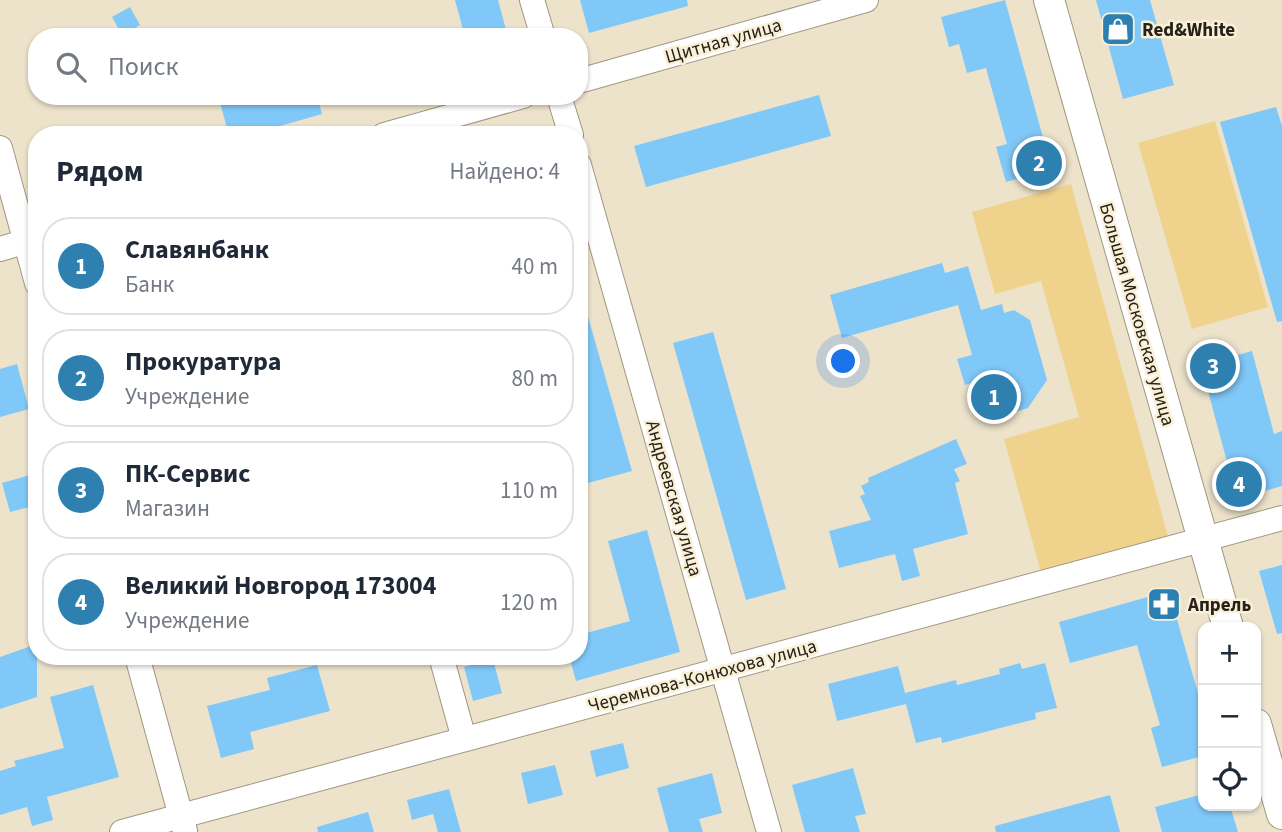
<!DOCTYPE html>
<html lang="ru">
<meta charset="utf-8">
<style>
body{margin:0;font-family:"Source Sans 3",sans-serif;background:#f6f6f7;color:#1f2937}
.controls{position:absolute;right:21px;bottom:21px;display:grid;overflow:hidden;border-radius:14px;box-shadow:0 2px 5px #0004}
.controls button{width:63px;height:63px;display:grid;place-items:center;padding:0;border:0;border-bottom:2px solid #e0e1e3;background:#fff;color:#1f2937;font:35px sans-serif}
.you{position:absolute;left:844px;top:362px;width:24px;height:24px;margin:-18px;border:5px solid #fff;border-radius:50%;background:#1a73e8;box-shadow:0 0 0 10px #1a73e833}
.badge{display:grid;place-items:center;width:46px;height:46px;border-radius:50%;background:#2d80b0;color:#fff;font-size:23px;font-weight:700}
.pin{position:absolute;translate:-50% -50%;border:4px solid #fff;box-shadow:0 2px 7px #0006}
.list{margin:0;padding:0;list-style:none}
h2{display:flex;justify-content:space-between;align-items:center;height:91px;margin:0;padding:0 28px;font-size:30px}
h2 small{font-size:23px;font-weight:400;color:#747a83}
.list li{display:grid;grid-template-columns:46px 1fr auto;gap:21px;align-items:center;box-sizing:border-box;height:98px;margin:0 14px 14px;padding:0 14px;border:2px solid #e0e1e3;border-radius:28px}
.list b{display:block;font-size:26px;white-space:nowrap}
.list p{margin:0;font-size:23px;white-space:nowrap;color:#747a83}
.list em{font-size:23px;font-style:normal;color:#747a83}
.icon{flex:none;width:38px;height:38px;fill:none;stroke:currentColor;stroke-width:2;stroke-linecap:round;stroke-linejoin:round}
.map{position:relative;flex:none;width:1282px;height:832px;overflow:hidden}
.search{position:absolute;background:#fff;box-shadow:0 2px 5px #0004;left:28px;top:28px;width:560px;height:77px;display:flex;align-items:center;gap:18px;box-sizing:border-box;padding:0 24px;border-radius:28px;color:#747a83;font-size:26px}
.panel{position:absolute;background:#fff;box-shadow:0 2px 5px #0004;left:28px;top:126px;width:560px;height:539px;border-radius:28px}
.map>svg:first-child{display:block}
.green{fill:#efd38d}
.building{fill:#80c8f8}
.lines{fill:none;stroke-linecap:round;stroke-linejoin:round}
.minor-casing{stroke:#a09780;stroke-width:26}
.major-casing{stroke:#a09780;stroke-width:32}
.minor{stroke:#fff;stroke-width:24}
.major{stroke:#fff;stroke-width:30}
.labels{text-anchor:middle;stroke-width:5;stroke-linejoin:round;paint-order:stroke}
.poi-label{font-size:19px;font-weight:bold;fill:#262219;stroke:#faf0d8;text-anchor:start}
.street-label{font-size:19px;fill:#262219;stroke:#faf0d8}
</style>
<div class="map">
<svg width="1282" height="832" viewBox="0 0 1282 832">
<rect width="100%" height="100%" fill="#ede3cb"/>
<g class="green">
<path d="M1215,121l53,186 -76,22 -54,-186z"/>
<path d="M1071,184l98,356 -127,36 -38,-137 75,-22 -38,-136 -46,13 -23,-82z"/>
</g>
<g class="building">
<path d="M455,0h43l10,37h-43z"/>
<path d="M580,0h107l1,6 -99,27z"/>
<path d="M1005,0l47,170 -46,12 -10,-35 11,-3 -21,-76 -19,5 -8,-29 -10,3 -8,-30z"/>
<path d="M1096,0h54l24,85 -51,14z"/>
<path d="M130,7l10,18 -18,10 -10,-18z"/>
<path d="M819,95l12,41 -185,51 -12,-41z"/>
<path d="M245,96h72l5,18 -73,21h-20l-9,-32z"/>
<path d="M1276,107l6,19v195l-5,1 -57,-200z"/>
<path d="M942,263l3,10 23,-7 13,44 21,-6 2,9 10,-3 16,10 17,60 -19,28 -16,5 -3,-10 -21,7 -9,-29 -14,4 -8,-26 15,-4 -14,-50 -116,33 -12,-43z"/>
<path d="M585,306l47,165 -44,12 -9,-29v-147z"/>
<path d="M713,332l73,257 -40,11 -73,-257z"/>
<path d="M1252,351l22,83 8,-3v55l-45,13 -36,-134z"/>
<path d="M17,364l12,45 -29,8v-48z"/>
<path d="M956,439l11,25 -13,5 6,12 -5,2 13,51 -55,15 7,27 -18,5 -7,-27 -56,14 -10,-37 42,-11 -11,-24 5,-2 -4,-8 8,-4 -1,-4z"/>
<path d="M37,473v32l-27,7 -8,-29z"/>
<path d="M647,530l33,122 -104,29 -7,-25h10v-21l51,-14 -22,-80z"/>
<path d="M1282,565v68l-5,1 -18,-63z"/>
<path d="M1169,591l34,120v45l-41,11 -11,-39 9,-3 -23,-80 -67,18 -11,-41z"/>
<path d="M37,644v53l-37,12v-52z"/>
<path d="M493,659l9,34 -29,8 -9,-34z"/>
<path d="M1020,663l2,6 23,-6 12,45 -22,5 1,6 -94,24 -1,-6 -25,6 -10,-39 -69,17 -9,-37 70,-18 7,27 51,-13 1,5 43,-11 -1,-5z"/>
<path d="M317,665l13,46 -80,21 4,17 -33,9 -14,-52 63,-16 -3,-12z"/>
<path d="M93,685l26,92 -72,20 6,23 -21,6 -5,-19 -27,8v-44l16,-5 -2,-5 50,-13 -14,-51z"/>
<path d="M623,743l6,25 -33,9 -6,-26z"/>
<path d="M555,765l8,30 -35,9 -7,-31z"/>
<path d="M853,768l13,46 -11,2 5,16h-55l-13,-47z"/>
<path d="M712,773l10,40 -23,6 4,13h-34l-12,-44z"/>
<path d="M449,789l12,43h-23l-5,-18 -21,6 -5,-20z"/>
<path d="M1203,794v12h27l8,26h-76l-7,-25z"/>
<path d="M1110,795l10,37h-124l-1,-6z"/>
<path d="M368,812l6,20h-56l-1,-5z"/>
</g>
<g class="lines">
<g class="minor-casing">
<g id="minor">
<path d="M532,0l11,37"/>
<path d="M579,81l287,-81"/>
<path d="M559,96l12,39"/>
<path d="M384,135l139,-39"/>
<path d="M0,148l37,135"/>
<path d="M579,165l190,667"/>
<path d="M0,249l37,-11"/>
<path d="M137,656l48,175"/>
<path d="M441,656l23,83"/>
<path d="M122,832l1160,-314"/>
</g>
</g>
<g class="major-casing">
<g id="major">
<path d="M1049,0l179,627"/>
<path d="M1256,724l26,90"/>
</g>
</g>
<use href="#minor" class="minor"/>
<use href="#major" class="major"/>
</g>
<defs>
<g id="shop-square" transform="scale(1.75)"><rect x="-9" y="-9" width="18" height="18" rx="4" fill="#2d80b0" stroke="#faf0d8"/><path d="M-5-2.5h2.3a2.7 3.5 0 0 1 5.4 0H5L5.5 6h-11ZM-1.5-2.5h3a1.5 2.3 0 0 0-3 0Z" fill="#fff"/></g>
<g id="pharmacy-square" transform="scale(1.75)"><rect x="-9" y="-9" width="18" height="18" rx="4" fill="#2d80b0" stroke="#faf0d8"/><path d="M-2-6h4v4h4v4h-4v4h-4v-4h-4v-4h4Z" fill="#fff"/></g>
</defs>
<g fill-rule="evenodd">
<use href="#shop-square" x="1118" y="29"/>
<use href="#pharmacy-square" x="1164" y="604"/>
</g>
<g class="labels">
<g class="poi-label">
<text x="1142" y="36">Red&amp;White</text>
<text x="1188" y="611">Апрель</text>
</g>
<g class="street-label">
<text transform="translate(723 40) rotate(-16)" y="7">Щитная улица</text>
<text transform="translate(1138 314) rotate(74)" y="7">Большая Московская улица</text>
<text transform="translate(675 498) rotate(74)" y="7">Андреевская улица</text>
<text transform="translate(702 675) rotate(-15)" y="7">Черемнова-Конюхова улица</text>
</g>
</g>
</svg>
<div class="controls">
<button>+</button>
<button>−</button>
<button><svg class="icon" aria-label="locate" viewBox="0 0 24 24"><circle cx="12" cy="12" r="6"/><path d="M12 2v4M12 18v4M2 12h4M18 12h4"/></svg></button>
</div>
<div class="you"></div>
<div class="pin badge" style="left:994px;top:397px">1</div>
<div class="pin badge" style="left:1039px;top:163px">2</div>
<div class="pin badge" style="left:1213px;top:366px">3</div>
<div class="pin badge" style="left:1239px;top:484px">4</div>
<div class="search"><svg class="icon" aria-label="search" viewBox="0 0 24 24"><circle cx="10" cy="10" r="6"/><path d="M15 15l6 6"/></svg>Поиск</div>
<section class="panel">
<h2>Рядом<small>Найдено: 4</small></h2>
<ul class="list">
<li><span class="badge">1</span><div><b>Славянбанк</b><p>Банк</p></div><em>40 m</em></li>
<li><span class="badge">2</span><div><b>Прокуратура</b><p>Учреждение</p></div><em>80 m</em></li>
<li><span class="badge">3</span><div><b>ПК-Сервис</b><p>Магазин</p></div><em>110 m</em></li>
<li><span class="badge">4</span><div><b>Великий Новгород 173004</b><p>Учреждение</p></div><em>120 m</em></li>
</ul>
</section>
</div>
